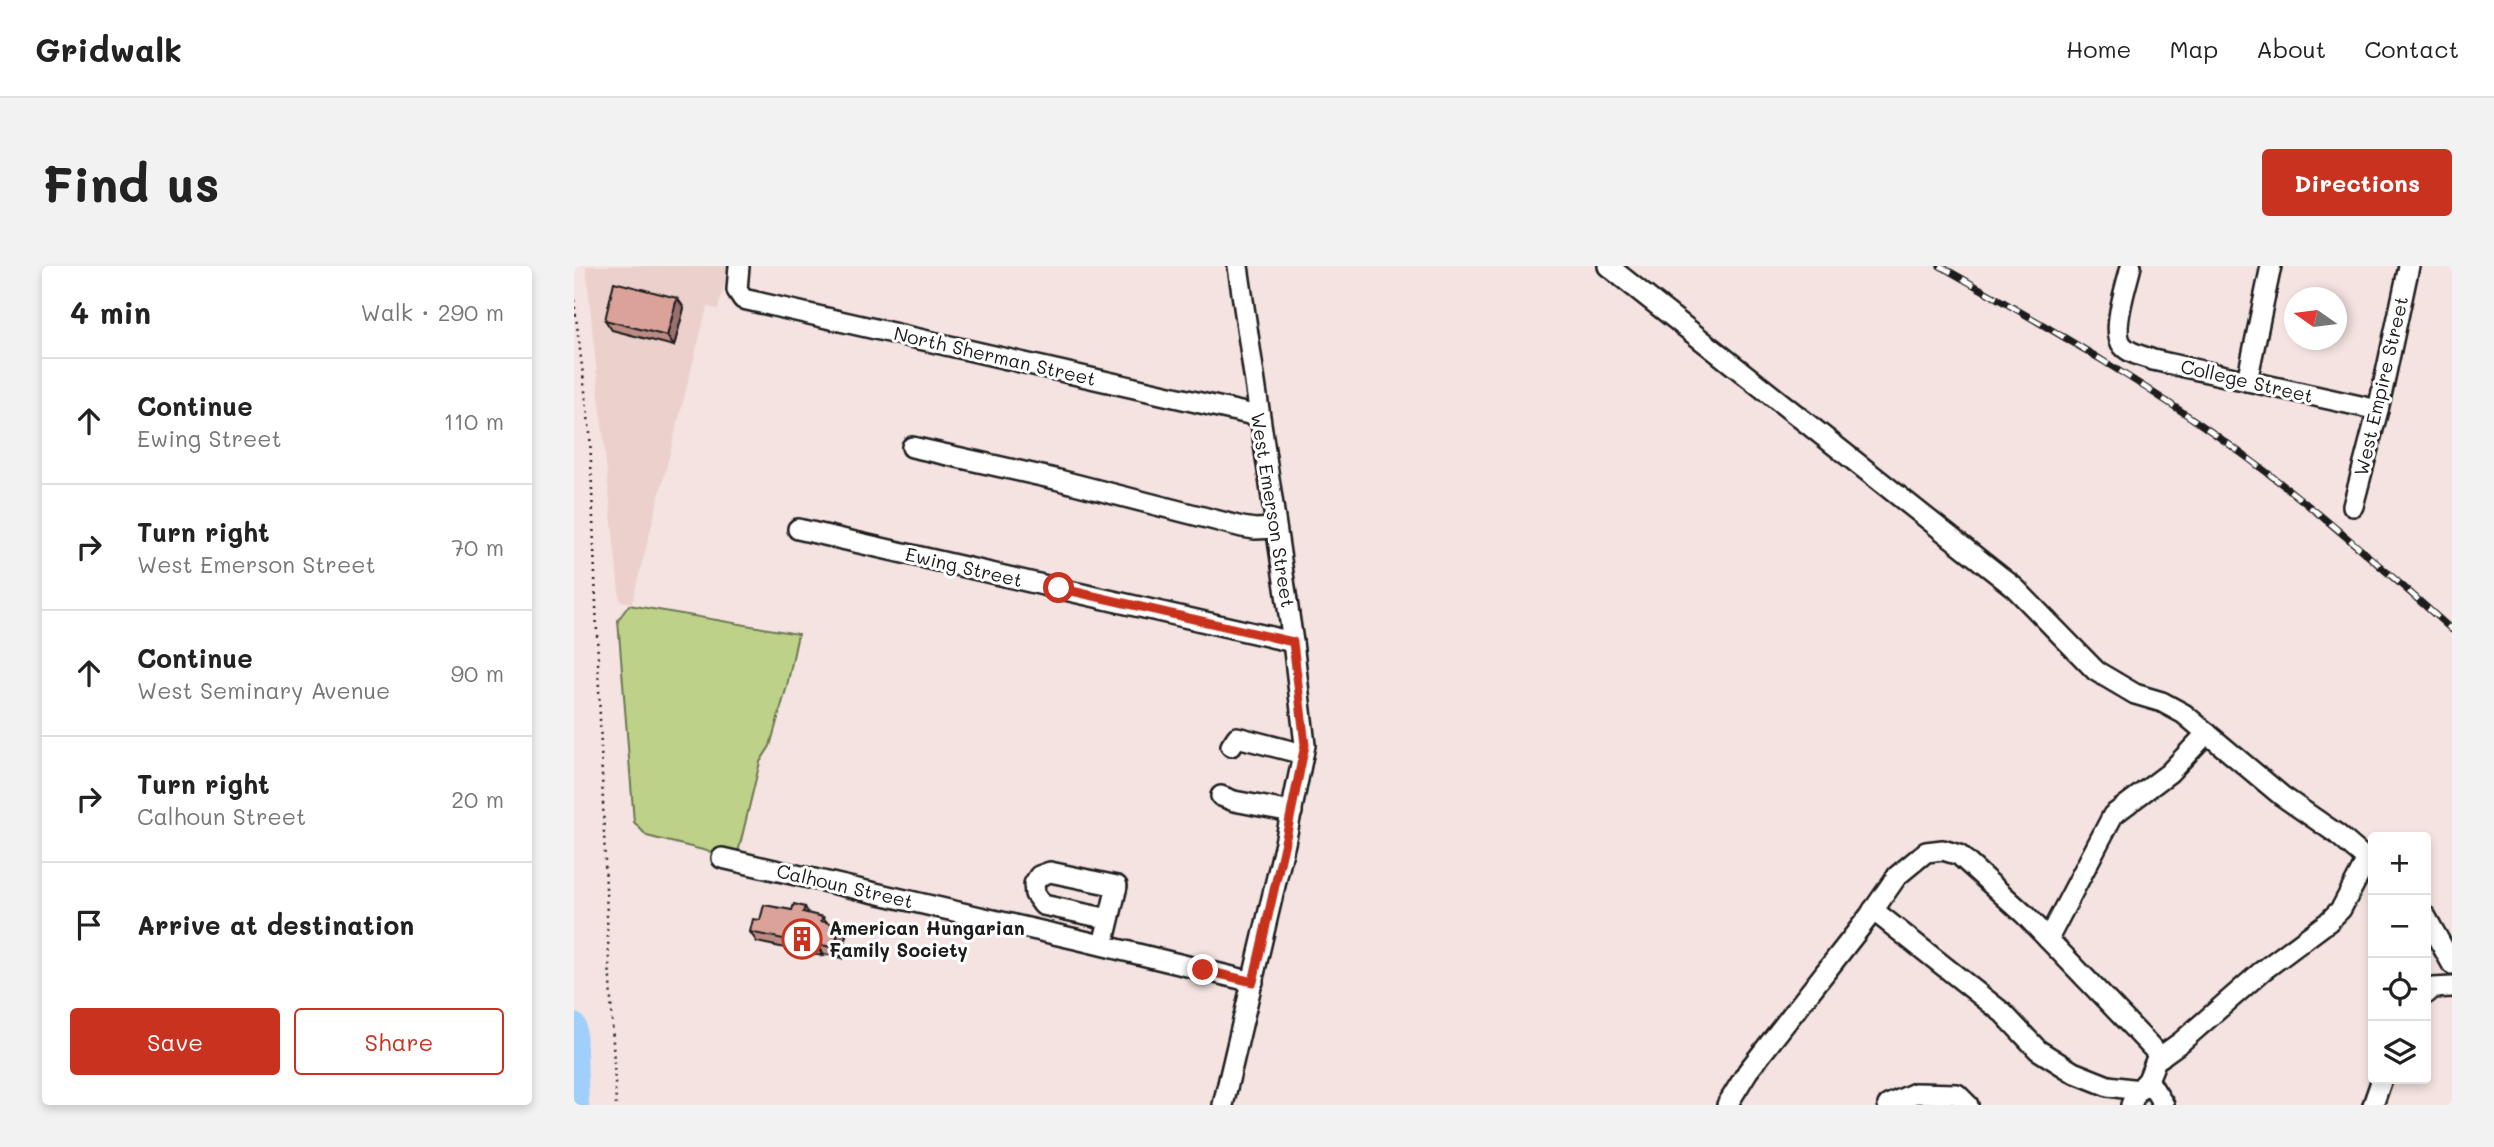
<!DOCTYPE html>
<meta charset="utf-8">
<style>
body{margin:0;font-family:Mali,sans-serif;background:#f2f2f2;color:#222}
.controls{position:absolute;right:21px;bottom:21px;display:grid;overflow:hidden;border-radius:7px;box-shadow:0 4px 10px #0003}
.controls button{width:63px;height:63px;display:grid;place-items:center;padding:0;border:0;border-bottom:2px solid #e0e0e0;background:#fff;color:#222;font:35px sans-serif}
.compass{position:absolute;left:1710px;top:21px;width:63px;height:63px;border-radius:50%;background:#fff;box-shadow:0 4px 10px #0003;rotate:284deg}
.stop{position:absolute;width:21px;height:21px;margin:-16px;border:5px solid #c8321e;border-radius:50%;background:#fff}
.stop.end{background:#c8321e;border-color:#fff;box-shadow:0 2px 7px #0008}
.list{margin:0;padding:0;list-style:none}
h2{display:flex;justify-content:space-between;align-items:center;height:91px;margin:0;padding:0 28px;font-size:30px}
h2 small{font-size:23px;font-weight:400;color:#767676}
.list li{display:grid;grid-template-columns:46px 1fr auto;gap:21px;align-items:center;box-sizing:border-box;height:126px;padding:0 28px;border-top:2px solid #e0e0e0}
.list b{display:block;font-size:26px;white-space:nowrap}
.list p{margin:0;font-size:23px;white-space:nowrap;color:#767676}
.list em{font-size:23px;font-style:normal;color:#767676}
.actions{display:flex;gap:14px;padding:21px 28px}
.actions a{flex:1;padding:16px 0;border:2px solid #c8321e;border-radius:7px;text-align:center;font-size:24px;color:#c8321e}
.actions .main{background:#c8321e;color:#fff}
.icon{flex:none;width:38px;height:38px;fill:none;stroke:currentColor;stroke-width:2;stroke-linecap:round;stroke-linejoin:round}
.map{position:relative;flex:none;width:1878px;height:839px;overflow:hidden;border-radius:7px}
header{display:flex;align-items:center;gap:42px;box-sizing:border-box;height:98px;padding:0 35px;background:#fff;border-bottom:2px solid #e0e0e0}
header strong{font-size:33px}
nav{display:flex;gap:38px;margin-inline-start:auto;font-size:24px}
.intro{display:flex;align-items:center;justify-content:space-between;box-sizing:border-box;height:168px;padding:0 42px}
h1{margin:0;font-size:49px}
.button{padding:18px 32px;border-radius:7px;background:#c8321e;color:#fff;font-size:24px;font-weight:700}
main{display:flex;gap:42px;padding:0 42px}
aside{flex:1;background:#fff;border-radius:7px;box-shadow:0 4px 10px #0003}
.map>svg:first-child{display:block}
.built{fill:#ecd0cc}
.green{fill:#bdd288;stroke:#6c7752;stroke-width:2}
.lines{fill:none;stroke-linecap:round;stroke-linejoin:round}
.stream{stroke:#6b87a2;stroke-width:4.5}
.river{stroke:#a0cffc;stroke-width:24}
.minor-casing{stroke:#1c1c1c;stroke-width:24}
.path{stroke:#1c1c1c;stroke-width:2.5;stroke-dasharray:2 5;stroke-linecap:butt}
.minor{stroke:#fff;stroke-width:19}
.rail-casing{stroke:#1c1c1c;stroke-width:7}
.rail{stroke:#fff;stroke-width:4.5;stroke-dasharray:13;stroke-linecap:butt}
.wall{fill:#bc8b84;stroke:#1c1c1c;stroke-width:2}
.shaded-wall{fill:#99716c;stroke:#1c1c1c;stroke-width:2}
.building{fill:#dba29a;stroke:#1c1c1c;stroke-width:2}
.route{stroke:#c8321e;stroke-width:9}
.labels{text-anchor:middle;stroke-width:6;stroke-linejoin:round;paint-order:stroke}
.street-label{font-size:19px;fill:#1c1c1c;stroke:#fff}
.poi-label{font-size:19px;font-weight:bold;fill:#1c1c1c;stroke:#fff;text-anchor:start}
</style>
<header>
<strong>Gridwalk</strong>
<nav><a>Home</a><a>Map</a><a>About</a><a>Contact</a></nav>
</header>
<div class="intro"><h1>Find us</h1><a class="button">Directions</a></div>
<main>
<aside>
<h2>4 min<small>Walk · 290 m</small></h2>
<ul class="list">
<li><svg class="icon" aria-label="ahead" viewBox="0 0 24 24"><path d="M12 20V5M6 11l6-6 6 6"/></svg><div><b>Continue</b><p>Ewing Street</p></div><em>110 m</em></li>
<li><svg class="icon" aria-label="right" viewBox="0 0 24 24"><path d="M7 20v-9h11M14 6l5 5-5 5"/></svg><div><b>Turn right</b><p>West Emerson Street</p></div><em>70 m</em></li>
<li><svg class="icon" aria-label="ahead" viewBox="0 0 24 24"><path d="M12 20V5M6 11l6-6 6 6"/></svg><div><b>Continue</b><p>West Seminary Avenue</p></div><em>90 m</em></li>
<li><svg class="icon" aria-label="right" viewBox="0 0 24 24"><path d="M7 20v-9h11M14 6l5 5-5 5"/></svg><div><b>Turn right</b><p>Calhoun Street</p></div><em>20 m</em></li>
<li><svg class="icon" aria-label="arrive" viewBox="0 0 24 24"><path d="M6 21V4h12l-3 4 3 4H6"/></svg><div><b>Arrive at destination</b></div></li>
</ul>
<div class="actions"><a class="main">Save</a><a>Share</a></div>
</aside>
<div class="map">
<svg width="1878" height="839" viewBox="0 0 1878 839">
<rect width="100%" height="100%" fill="#f4e3e1"/>
<filter id="ink" filterUnits="userSpaceOnUse"><feTurbulence type="fractalNoise" baseFrequency=".0143" numOctaves="2"/><feDisplacementMap in="SourceGraphic" scale="14" xChannelSelector="R" yChannelSelector="G"/><feConvolveMatrix kernelMatrix="1 2 1 2 8 2 1 2 1" color-interpolation-filters="sRGB"/></filter>
<g filter="url(#ink)">
<path class="built" d="M12,0h143l-11,43 -11,-2 -75,296 -12,-2z"/>
<path class="green" d="M55,339l169,29 -11,52 -17,60 -10,16 -22,91 -19,1 -72,-18 -13,-14 -16,-202z"/>
<g class="lines">
<path class="stream" d="M0,836l3,3"/>
<path class="river" d="M0,759l3,80"/>
<g class="minor-casing">
<g id="minor">
<path d="M165,0l-2,24 6,9 515,117"/>
<path d="M1034,0l407,322 81,83 39,23 27,8 22,12 98,82 55,38 36,31"/>
<path d="M1557,0c-4,18 -21,66 -8,80 7,8 20,10 30,14l225,50"/>
<path d="M1673,115l24,-115"/>
<path d="M338,181l143,32 187,48 13,2 21,-1"/>
<path d="M1779,240l25,-96 31,-144"/>
<path d="M224,263l495,113"/>
<path d="M657,480l6,-9 66,17"/>
<path d="M647,530l13,5 58,11"/>
<path d="M148,592l354,81 177,43"/>
<path d="M1299,644l130,103 35,37 35,22 35,14 31,4"/>
<path d="M1852,651l26,47"/>
<path d="M1474,673l65,-124 56,-42 38,-40"/>
<path d="M529,679l14,-59 -67,-14 -11,4 -5,8 1,10 8,11 66,14"/>
<path d="M1852,728l7,-6 19,-1"/>
<path d="M1574,814l16,25"/>
<path d="M649,839l62,-262 20,-98 -12,-103 -55,-376"/>
<path d="M1153,839l21,-34 122,-156 27,-39 29,-24 17,-2 16,5 65,59 137,143"/>
<path d="M1314,839l27,-12 42,1 11,11"/>
<path d="M1557,839l5,-12 12,-13 8,-20 25,-18 80,-70 67,-50 13,-13 26,-49"/>
<path d="M1799,839l9,-26"/>
</g>
</g>
<path class="path" d="M0,34l16,133 17,485 9,187"/>
<use href="#minor" class="minor"/>
<g class="rail-casing">
<path id="rail" d="M1366,0c112,63 223,127 325,205 65,50 126,104 187,159"/>
</g>
<use href="#rail" class="rail"/>
</g>
<g class="wall">
<path d="M103,32l7,10 -10,38 -62,-16 -7,-10z"/>
<path d="M231,641l4,7 14,3 4,5 19,13 -4,23 -18,-4 -1,2 -66,-14 -7,-10 10,-12z"/>
</g>
<g class="shaded-wall">
<path d="M103,32l7,10 -10,38 -7,-10z"/>
<path d="M265,659l7,10 -4,23 -7,-10z"/>
<path d="M243,678l7,10 -1,2 -7,-10z"/>
</g>
<g class="building">
<path d="M40,16l63,16 -10,38 -62,-16z"/>
<path d="M220,638l11,3 -2,5 20,5 -2,4 18,4 -4,23 -18,-4 -1,2 -66,-14 3,-13 7,1 4,-15 28,5z"/>
</g>
</g>
<g class="lines" filter="url(#ink)">
<path class="route" d="M485,322l234,54 12,103 -18,88 -34,149 -50,-12"/>
</g>
<defs>
<g id="building-ring" transform="scale(2.0125)"><circle r="9.5" fill="#fff" stroke="#c8321e" stroke-width="1.5"/><path d="M-4-6H4V6H1V3H-1V6H-4ZM-2.5-4.3h1.7v1.8h-1.7ZM.8-4.3h1.7v1.8H.8ZM-2.5-1h1.7V.8h-1.7ZM.8-1h1.7V.8H.8Z" fill="#c8321e"/></g>
</defs>
<g fill-rule="evenodd">
<use href="#building-ring" x="228" y="673"/>
</g>
<g class="labels">
<g class="street-label">
<text transform="translate(421 90) rotate(13)" y="7">North Sherman Street</text>
<text transform="translate(1673 115) rotate(13)" y="7">College Street</text>
<text transform="translate(1807 120) rotate(-77)" y="7">West Empire Street</text>
<text transform="translate(699 244) rotate(81)" y="7">West Emerson Street</text>
<text transform="translate(390 301) rotate(13)" y="7">Ewing Street</text>
<text transform="translate(271 620) rotate(13)" y="7">Calhoun Street</text>
</g>
<g class="poi-label">
<text x="255" y="669">American Hungarian<tspan x="255" dy="22">Family Society</tspan></text>
</g>
</g>
</svg>
<div class="controls">
<button>+</button>
<button>−</button>
<button><svg class="icon" aria-label="locate" viewBox="0 0 24 24"><circle cx="12" cy="12" r="6"/><path d="M12 2v4M12 18v4M2 12h4M18 12h4"/></svg></button>
<button><svg class="icon" aria-label="layers" viewBox="0 0 24 24"><path d="M12 4l9 5-9 5-9-5zM3 14l9 5 9-5"/></svg></button>
</div>
<svg class="compass" viewBox="-18 -18 36 36"><path d="M0-13l5 13h-10z" fill="#e53935"/><path d="M0 13l5-13h-10z" fill="#767676"/></svg>
<div class="stop" style="left:485px;top:322px"></div>
<div class="stop end" style="left:629px;top:704px"></div>
</div>
</main>
